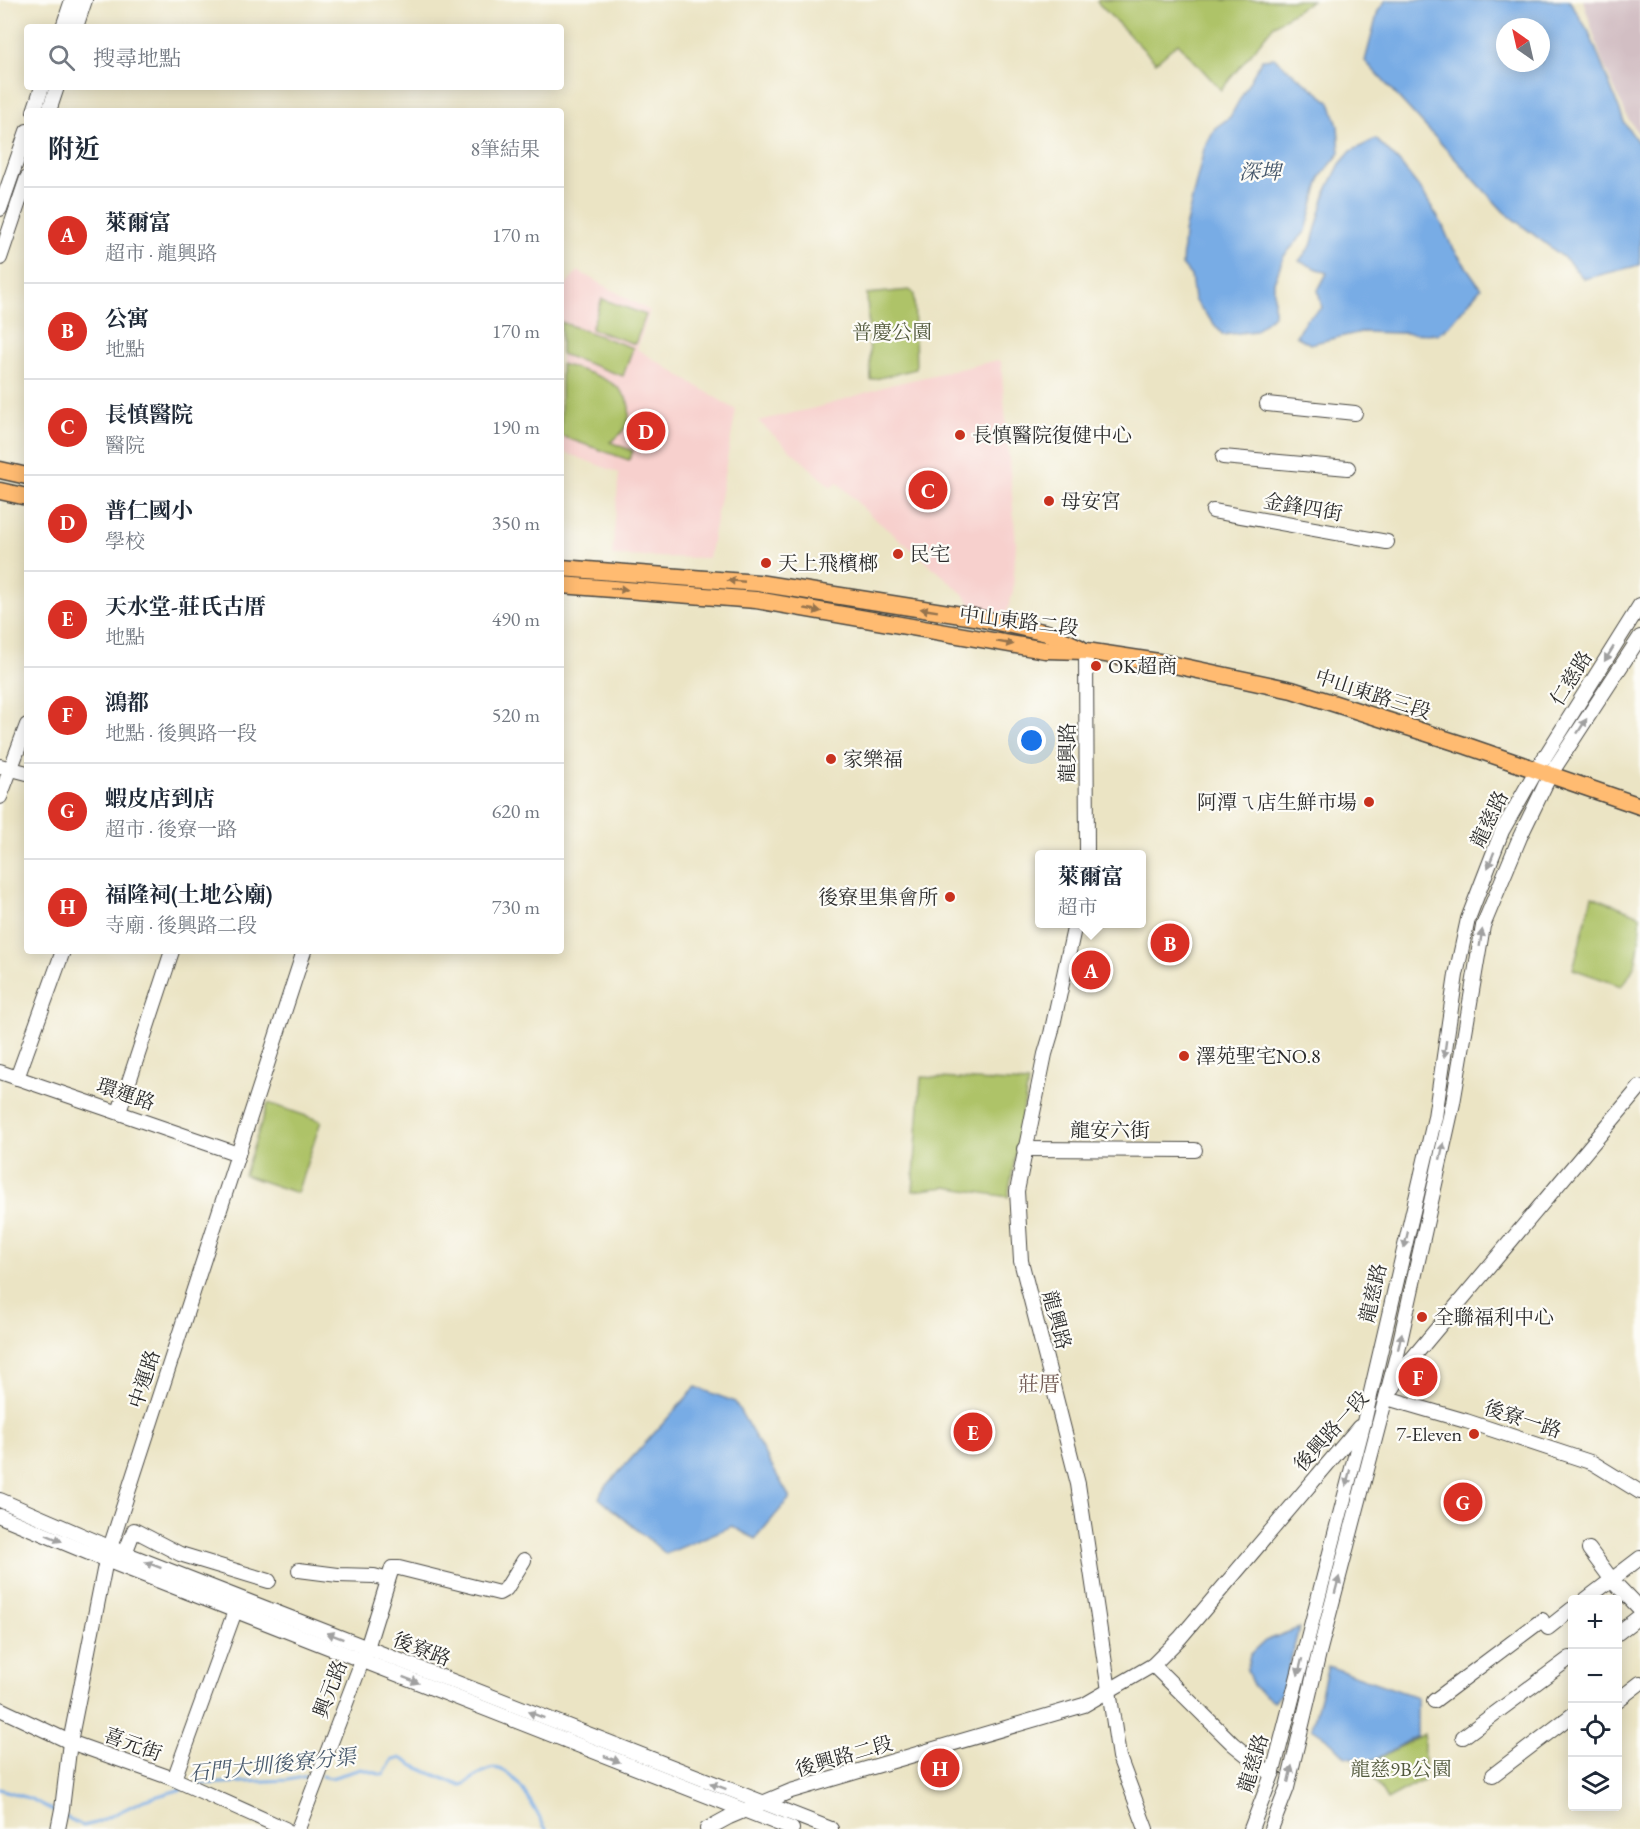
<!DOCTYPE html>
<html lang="zh-TW">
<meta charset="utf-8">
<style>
body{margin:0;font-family:"EB Garamond","Noto Serif TC",serif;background:#f2f2f3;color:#1f2937}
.controls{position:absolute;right:18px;bottom:18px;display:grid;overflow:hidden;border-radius:6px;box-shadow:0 3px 15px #0003}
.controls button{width:54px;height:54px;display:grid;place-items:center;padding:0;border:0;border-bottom:2px solid #e0e1e3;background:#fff;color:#1f2937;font:30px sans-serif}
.compass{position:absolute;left:1496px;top:18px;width:54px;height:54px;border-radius:50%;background:#fff;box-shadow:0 3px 15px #0003;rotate:326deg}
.you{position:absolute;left:1032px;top:741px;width:21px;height:21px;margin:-15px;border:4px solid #fff;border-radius:50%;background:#1a73e8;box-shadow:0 0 0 9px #1a73e833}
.badge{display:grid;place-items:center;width:39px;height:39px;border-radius:50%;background:#d93025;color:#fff;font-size:20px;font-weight:700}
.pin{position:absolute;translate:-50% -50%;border:3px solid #fff;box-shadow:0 2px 6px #0006}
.popup{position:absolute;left:1035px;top:850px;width:111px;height:78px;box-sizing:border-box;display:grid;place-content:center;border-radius:6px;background:#fff;filter:drop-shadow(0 2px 4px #0005);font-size:20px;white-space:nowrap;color:#747a83}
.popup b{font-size:22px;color:#1f2937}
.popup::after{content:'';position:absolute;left:50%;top:100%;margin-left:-12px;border:12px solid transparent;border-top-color:#fff}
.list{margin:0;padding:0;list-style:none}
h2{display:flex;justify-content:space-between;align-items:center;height:78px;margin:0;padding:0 24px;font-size:26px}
h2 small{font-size:20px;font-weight:400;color:#747a83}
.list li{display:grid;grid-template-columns:39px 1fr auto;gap:18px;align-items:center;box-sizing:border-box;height:96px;padding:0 24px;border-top:2px solid #e0e1e3}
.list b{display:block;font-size:22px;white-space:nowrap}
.list p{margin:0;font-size:20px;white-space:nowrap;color:#747a83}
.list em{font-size:20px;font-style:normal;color:#747a83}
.icon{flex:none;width:33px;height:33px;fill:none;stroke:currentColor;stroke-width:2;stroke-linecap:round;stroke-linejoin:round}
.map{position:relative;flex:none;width:1640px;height:1829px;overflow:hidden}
.search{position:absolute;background:#fff;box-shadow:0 3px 15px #0003;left:24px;top:24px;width:540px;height:66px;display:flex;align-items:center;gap:15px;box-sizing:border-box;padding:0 21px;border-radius:6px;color:#747a83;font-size:22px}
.panel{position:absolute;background:#fff;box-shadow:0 3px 15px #0003;left:24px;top:108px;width:540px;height:846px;border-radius:6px}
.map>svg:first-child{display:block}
.built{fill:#f7d0cd}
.industrial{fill:#d2bec3}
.green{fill:#aec367;stroke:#6c7749;stroke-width:1.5}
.water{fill:#78ace5;stroke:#526c88;stroke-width:1.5;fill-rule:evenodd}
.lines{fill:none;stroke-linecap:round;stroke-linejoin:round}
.stream{stroke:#78ace5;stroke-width:3}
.minor-casing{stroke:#484742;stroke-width:16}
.major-casing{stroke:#484742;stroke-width:19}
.minor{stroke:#fff;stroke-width:14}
.major{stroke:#ffbb71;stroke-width:16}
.oneway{fill:#95734e}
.oneway2{fill:#a0a0a0}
.poi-dot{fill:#c8321e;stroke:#fdfcf7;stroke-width:2}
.labels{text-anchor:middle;stroke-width:4.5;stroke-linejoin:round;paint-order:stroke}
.park-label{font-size:20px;fill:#52593d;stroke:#fdfcf7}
.poi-label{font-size:20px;fill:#2b2b2b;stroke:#fdfcf7;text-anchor:start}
.street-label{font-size:20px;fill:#2b2b2b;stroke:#fdfcf7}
.water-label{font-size:21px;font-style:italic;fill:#46586c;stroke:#fdfcf7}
.neighbourhood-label{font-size:21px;fill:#715a54;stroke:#fdfcf7}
</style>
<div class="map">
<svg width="1640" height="1829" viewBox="0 0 1640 1829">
<rect width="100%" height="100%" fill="#fdfcf7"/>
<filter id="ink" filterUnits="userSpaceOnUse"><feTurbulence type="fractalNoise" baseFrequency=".0167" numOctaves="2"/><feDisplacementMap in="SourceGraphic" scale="12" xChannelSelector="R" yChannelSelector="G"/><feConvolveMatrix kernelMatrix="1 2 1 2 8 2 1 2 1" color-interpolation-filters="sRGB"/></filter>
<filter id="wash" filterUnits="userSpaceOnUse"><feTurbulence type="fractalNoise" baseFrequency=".008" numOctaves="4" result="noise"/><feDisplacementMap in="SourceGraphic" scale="24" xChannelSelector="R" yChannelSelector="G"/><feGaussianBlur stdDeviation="1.35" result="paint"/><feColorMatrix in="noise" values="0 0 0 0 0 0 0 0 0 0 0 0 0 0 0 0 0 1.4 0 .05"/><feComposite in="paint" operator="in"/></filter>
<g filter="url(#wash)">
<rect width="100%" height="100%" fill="#ebe4c4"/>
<g class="built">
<path d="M578,271l72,40 -13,38 99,61 -27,148 -97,-2 7,-83 -58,-22v-160z"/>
<path d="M998,360l3,2 15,181 -3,48 -7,25 -37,-7 1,-6 -5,-7 -23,-21 -73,-61 -32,-32 -6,5 -73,-66 65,-15 67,-21z"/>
</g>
<path class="industrial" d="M1583,0h57v136l-12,-17 -26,-58z"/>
<g class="green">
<path d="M1099,0h213l-38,25 -53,65 -43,-47 -22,19 -59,-60z"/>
<path d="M910,290l4,4 2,75 -45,11 -4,-86z"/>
<path d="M602,299l44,16 -11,29 -44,-15z"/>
<path d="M561,322l72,26 -10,28 -62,-22z"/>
<path d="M561,364c25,8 73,17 68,53 -2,12 -9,19 -19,25l23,9 -4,9 -68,-24z"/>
<path d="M1592,896l48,19c0,25 0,53 -19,71l-48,-17z"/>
<path d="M921,1077l107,6 -20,114 -62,-10 -33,4z"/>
<path d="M268,1103l53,18 -24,72 -53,-18z"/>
<path d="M1424,1734v46l-37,20 -21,-35z"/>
</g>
<g class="water">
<path d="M1386,0h183l20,32 36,92 15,21v120l-56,14 -17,-19 -63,-48 -139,-151 13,-50zM1505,27h36v36h-36z"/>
<path d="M1274,58l56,44 8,24 2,27 -19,23 -15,55 -22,25 -10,26v33l-19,16 -32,4 -29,-35 -3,-24 -9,-11 2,-33 20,-83 11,-21 15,-11 32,-58z"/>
<path d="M1376,139l24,24 22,28 20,33 9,21 30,43 -32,38 -11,8 -77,-2 -51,12 -14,-8 10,-17 16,-11 -4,-18 9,-17 -28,-12 12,-15 15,-54 14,-28 11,-13z"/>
<path d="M696,1387l39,15 55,96 -35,41 -23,-13 -66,28 -67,-56 3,-7z"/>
<path d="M1299,1628l-17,65 -9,8 -20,-15 -6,-16 3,-15 15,-14z"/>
<path d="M1328,1666l89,31v39l-37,21 -10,3 -24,-3 -19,-19 -15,-10z"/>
</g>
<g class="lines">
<g class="stream">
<path d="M322,1776l9,2 30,-9 22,6 10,-16 8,-1 13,8 47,20c9,-5 20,-15 29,-17 24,-7 46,44 56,60"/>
<path d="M197,1784l91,-4 25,-5"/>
<path d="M0,1789l31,10 27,14"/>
<path d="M64,1816l19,10 13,-3 48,-23 38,-11"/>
</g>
</g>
</g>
<g filter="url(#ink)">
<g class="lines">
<g class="minor-casing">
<g id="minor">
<path d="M63,27l9,-27"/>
<path d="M76,27l9,-27"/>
<path d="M34,111l8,-24"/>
<path d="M49,111l8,-24"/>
<path d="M0,209l27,-78"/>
<path d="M0,258l27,-80"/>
<path d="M1267,404l88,9"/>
<path d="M1223,457l125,11"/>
<path d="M1213,511l174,31"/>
<path d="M1086,651l1,203"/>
<path d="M0,766l27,7"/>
<path d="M0,797l27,-72"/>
<path d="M1075,924l-24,110 -6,20 -28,137 4,70 57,223 41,273 27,72"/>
<path d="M0,1072l238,82"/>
<path d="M17,1078l46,-127"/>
<path d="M119,1112l53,-161"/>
<path d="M1024,1149l171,1"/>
<path d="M1393,1388l17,-27 230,-274"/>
<path d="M1387,1398l79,23 127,42 47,29"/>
<path d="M0,1500l109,47 722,282"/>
<path d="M0,1516l106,44 686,269"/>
<path d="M1589,1549l23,31 28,29"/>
<path d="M122,1561l12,-31 46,24 89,27"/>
<path d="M299,1570l39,5 36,1 14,4"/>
<path d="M1585,1600l55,-42"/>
<path d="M1548,1628l24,-19"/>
<path d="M1618,1633l22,-17"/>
<path d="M1153,1665l80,79 31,25 9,3"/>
<path d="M1618,1700l22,-17"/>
<path d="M1434,1701l108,-81"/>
<path d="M0,1709l70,33 104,37 111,50"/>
<path d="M1463,1737l107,-79"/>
<path d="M1493,1775l79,-60"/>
<path d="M174,1779l61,-168"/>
<path d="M58,1829l4,-20 8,-67 36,-182 198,-609"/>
<path d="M298,1829l69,-181 25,-80h7l100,25 7,-4 18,-29"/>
<path d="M707,1829l22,-12 62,-26 293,-86 69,-40 27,-27 179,-211"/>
<path d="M1251,1829l22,-57 91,-350 71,-305 21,-142 12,-56 34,-88 34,-60 104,-166"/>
<path d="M1271,1829l16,-41 32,-135 78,-298 56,-252 30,-177 37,-89 30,-62 90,-138"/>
</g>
</g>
<g class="major-casing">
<g id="major">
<path d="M0,470l27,6"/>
<path d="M0,491l27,6"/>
<path d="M561,568l197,15 216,34 73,16 33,15"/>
<path d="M561,585l195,15 289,50 41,1 79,12 127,27 175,56 173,60"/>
</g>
</g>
<use href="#minor" class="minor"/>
<use href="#major" class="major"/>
</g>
<defs><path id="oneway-solid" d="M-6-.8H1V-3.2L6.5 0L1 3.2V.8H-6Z" transform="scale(1.5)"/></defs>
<g class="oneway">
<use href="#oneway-solid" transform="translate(736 581) rotate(-175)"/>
<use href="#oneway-solid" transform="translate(619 589) rotate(5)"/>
<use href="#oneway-solid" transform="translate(813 610) rotate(10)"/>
<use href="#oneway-solid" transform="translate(929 610) rotate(-171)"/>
<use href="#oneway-solid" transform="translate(1005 643) rotate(10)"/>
</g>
<g class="oneway2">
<use href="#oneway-solid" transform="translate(1609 654) rotate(122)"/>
<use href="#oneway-solid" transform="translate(1582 726) rotate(-57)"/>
<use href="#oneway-solid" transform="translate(1491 860) rotate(111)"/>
<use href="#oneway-solid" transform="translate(1481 938) rotate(-81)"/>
<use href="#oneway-solid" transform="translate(1445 1049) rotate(98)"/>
<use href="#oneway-solid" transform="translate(1442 1151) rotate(-77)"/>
<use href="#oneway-solid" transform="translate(1406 1240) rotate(103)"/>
<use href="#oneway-solid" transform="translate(1400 1341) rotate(-77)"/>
<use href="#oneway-solid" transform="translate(1348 1478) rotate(104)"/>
<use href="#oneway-solid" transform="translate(54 1538) rotate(23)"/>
<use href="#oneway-solid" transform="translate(153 1565) rotate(-159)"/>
<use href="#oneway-solid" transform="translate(1337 1585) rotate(-75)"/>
<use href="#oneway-solid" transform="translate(335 1636) rotate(-159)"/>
<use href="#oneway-solid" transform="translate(1300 1667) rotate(104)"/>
<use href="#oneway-solid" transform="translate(411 1680) rotate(21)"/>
<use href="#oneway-solid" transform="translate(536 1715) rotate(-159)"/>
<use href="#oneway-solid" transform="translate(612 1759) rotate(21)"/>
<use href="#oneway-solid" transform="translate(1290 1774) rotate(-77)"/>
<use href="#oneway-solid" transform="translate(718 1786) rotate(-159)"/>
</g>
</g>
<g class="poi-dot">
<circle cx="960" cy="435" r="6"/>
<circle cx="1049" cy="501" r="6"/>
<circle cx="898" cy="554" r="6"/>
<circle cx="766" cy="563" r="6"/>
<circle cx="1096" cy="666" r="6"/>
<circle cx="831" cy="759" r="6"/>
<circle cx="1369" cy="802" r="6"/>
<circle cx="950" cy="897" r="6"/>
<circle cx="1184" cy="1056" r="6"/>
<circle cx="1422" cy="1317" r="6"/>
<circle cx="1474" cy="1434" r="6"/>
</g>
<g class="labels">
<g class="park-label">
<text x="892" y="339">普慶公園</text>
<text x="1401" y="1776">龍慈9B公園</text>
</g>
<g class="poi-label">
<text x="972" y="442">長慎醫院復健中心</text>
<text x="1061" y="508">母安宮</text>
<text x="910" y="561">民宅</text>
<text x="778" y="570">天上飛檳榔</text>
<text x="1108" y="673">OK超商</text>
<text x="843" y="766">家樂福</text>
<text x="1357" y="809" text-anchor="end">阿潭ㄟ店生鮮市場</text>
<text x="938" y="904" text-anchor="end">後寮里集會所</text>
<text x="1196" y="1063">澤苑聖宅NO.8</text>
<text x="1434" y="1324">全聯福利中心</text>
<text x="1462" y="1441" text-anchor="end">7-Eleven</text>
</g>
<g class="street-label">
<text transform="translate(1303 507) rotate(10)" y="7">金鋒四街</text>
<text transform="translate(1019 621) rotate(7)" y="7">中山東路二段</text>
<text transform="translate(1571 678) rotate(-58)" y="7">仁慈路</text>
<text transform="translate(1373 694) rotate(18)" y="7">中山東路三段</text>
<text transform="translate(1067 753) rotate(-90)" y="7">龍興路</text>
<text transform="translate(1489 819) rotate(-64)" y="7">龍慈路</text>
<text transform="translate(126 1094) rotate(19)" y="7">環運路</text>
<text x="1110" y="1137">龍安六街</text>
<text transform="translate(1373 1293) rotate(-77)" y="7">龍慈路</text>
<text transform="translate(1057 1320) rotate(75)" y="7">龍興路</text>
<text transform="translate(144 1379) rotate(-72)" y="7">中運路</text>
<text transform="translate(1523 1419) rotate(18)" y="7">後寮一路</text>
<text transform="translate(1331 1431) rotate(-48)" y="7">後興路一段</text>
<text transform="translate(422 1649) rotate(21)" y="7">後寮路</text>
<text transform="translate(330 1689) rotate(-69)" y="7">興元路</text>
<text transform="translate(133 1744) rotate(20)" y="7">喜元街</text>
<text transform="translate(844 1756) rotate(-16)" y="7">後興路二段</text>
<text transform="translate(1253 1763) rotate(-73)" y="7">龍慈路</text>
</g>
<g class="water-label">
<text x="1260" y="179">深埤</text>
<text transform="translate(272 1765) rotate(-6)" y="7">石門大圳後寮分渠</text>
</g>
<g class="neighbourhood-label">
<text x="1039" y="1391">莊厝</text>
</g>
</g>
</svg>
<div class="controls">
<button>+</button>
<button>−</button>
<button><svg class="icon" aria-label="locate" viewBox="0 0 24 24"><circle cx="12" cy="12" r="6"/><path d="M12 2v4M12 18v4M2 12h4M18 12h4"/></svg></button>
<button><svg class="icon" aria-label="layers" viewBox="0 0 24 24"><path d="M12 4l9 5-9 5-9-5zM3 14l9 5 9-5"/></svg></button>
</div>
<svg class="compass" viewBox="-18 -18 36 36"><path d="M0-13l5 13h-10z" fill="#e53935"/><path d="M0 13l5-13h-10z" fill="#747a83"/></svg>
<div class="you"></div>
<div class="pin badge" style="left:1091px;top:970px">A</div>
<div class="popup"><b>萊爾富</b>超市</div>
<div class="pin badge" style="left:1170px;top:943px">B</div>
<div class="pin badge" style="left:928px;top:490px">C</div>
<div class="pin badge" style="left:646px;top:431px">D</div>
<div class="pin badge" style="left:973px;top:1432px">E</div>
<div class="pin badge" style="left:1418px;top:1377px">F</div>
<div class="pin badge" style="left:1463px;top:1502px">G</div>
<div class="pin badge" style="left:940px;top:1768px">H</div>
<div class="search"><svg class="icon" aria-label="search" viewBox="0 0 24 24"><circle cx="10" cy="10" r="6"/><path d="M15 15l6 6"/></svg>搜尋地點</div>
<section class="panel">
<h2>附近<small>8筆結果</small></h2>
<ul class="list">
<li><span class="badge">A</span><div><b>萊爾富</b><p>超市 · 龍興路</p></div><em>170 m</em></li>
<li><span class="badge">B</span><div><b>公寓</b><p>地點</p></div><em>170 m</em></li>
<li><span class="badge">C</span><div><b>長慎醫院</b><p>醫院</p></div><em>190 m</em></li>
<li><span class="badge">D</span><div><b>普仁國小</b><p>學校</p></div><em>350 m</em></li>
<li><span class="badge">E</span><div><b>天水堂-莊氏古厝</b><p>地點</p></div><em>490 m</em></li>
<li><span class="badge">F</span><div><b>鴻都</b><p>地點 · 後興路一段</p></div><em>520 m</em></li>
<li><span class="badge">G</span><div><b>蝦皮店到店</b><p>超市 · 後寮一路</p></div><em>620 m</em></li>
<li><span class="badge">H</span><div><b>福隆祠(土地公廟)</b><p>寺廟 · 後興路二段</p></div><em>730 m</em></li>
</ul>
</section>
</div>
